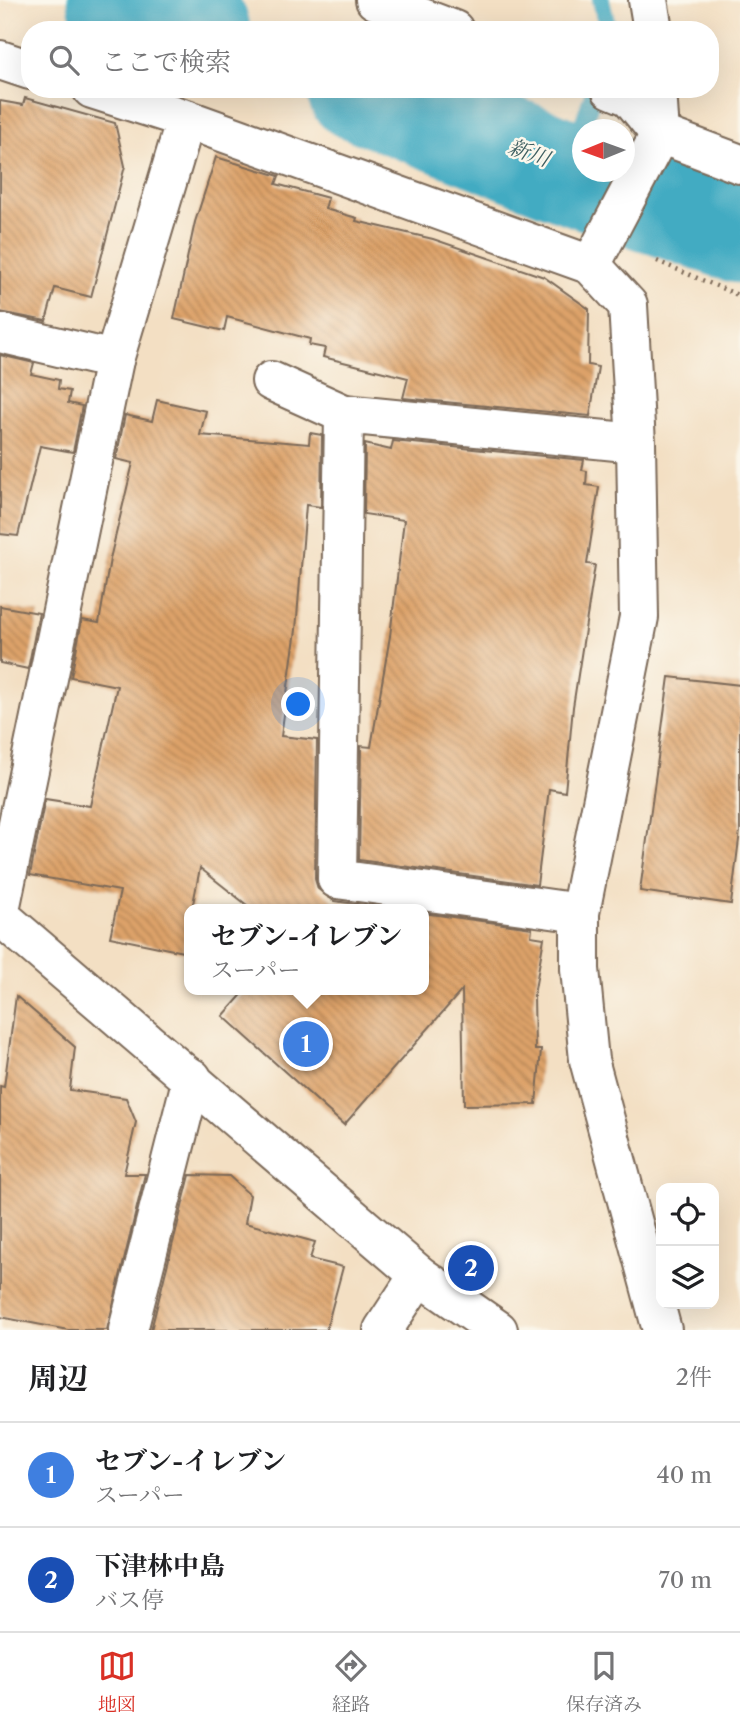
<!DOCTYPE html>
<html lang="ja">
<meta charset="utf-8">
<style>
body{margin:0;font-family:"Libre Caslon Text","Noto Serif JP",serif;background:#f6f6f6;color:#202124}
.controls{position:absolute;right:21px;bottom:21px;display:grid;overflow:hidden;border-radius:14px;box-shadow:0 7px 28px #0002}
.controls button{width:63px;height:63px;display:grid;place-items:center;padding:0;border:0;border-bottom:2px solid #e0e0e0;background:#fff;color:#202124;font:35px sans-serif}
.compass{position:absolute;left:572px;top:119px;width:63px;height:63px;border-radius:50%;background:#fff;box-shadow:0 7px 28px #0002;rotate:269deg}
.you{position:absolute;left:299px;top:705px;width:24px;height:24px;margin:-18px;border:5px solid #fff;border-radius:50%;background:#1a73e8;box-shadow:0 0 0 10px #1a73e833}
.badge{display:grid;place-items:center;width:46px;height:46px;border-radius:50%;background:#d93025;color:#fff;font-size:23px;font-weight:700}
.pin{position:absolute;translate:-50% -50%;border:4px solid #fff;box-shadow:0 2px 7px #0006}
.popup{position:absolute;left:184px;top:904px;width:245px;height:91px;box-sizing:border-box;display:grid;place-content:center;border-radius:14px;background:#fff;filter:drop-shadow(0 2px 5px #0005);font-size:23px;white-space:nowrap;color:#757577}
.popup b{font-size:26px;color:#202124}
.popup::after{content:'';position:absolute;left:50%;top:100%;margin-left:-14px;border:14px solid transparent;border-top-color:#fff}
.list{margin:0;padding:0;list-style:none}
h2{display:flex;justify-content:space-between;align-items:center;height:91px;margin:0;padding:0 28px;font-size:30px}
h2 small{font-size:23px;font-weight:400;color:#757577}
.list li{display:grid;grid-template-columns:46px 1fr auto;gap:21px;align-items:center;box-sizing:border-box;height:105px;padding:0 28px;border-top:2px solid #e0e0e0}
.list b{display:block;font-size:26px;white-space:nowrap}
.list p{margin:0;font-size:23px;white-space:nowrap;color:#757577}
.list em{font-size:23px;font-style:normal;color:#757577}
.icon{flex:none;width:38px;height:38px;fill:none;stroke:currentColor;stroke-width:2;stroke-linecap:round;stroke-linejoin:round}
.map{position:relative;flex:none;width:740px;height:1330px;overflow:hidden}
.search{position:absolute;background:#fff;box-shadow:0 7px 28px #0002;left:21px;right:21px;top:21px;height:77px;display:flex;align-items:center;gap:18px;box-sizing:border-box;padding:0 24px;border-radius:28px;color:#757577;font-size:26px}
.sheet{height:301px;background:#fff}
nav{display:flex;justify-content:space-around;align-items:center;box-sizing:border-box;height:98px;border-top:2px solid #e0e0e0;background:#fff;font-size:19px;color:#757577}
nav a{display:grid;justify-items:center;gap:4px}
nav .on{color:#d93025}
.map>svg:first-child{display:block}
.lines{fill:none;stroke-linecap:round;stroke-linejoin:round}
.stream{stroke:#42abc2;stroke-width:18}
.river{stroke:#42abc2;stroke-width:103}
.building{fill:url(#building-back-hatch)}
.minor-casing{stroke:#7b6958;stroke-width:42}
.path{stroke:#7b6958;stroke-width:4.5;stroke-dasharray:2 5;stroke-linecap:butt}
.minor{stroke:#fff;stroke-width:38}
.labels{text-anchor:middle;stroke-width:5;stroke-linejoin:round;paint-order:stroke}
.water-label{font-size:21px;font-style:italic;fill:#3e5e60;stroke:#fbf7ec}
</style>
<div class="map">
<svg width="740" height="1330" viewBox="0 0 740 1330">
<defs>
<pattern id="building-back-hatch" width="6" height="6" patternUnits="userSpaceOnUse" patternTransform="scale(1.75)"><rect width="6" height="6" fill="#dda269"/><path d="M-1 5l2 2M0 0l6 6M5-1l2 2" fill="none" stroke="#b48456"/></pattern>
</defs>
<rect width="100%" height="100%" fill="#fbf7ec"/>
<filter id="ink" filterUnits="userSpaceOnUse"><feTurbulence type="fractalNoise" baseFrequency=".0143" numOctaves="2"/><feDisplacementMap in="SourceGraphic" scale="14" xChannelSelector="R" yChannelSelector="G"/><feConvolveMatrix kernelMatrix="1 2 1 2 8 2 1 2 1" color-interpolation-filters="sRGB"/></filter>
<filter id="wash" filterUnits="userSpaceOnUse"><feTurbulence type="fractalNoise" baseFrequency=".00686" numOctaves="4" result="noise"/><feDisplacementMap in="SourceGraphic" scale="28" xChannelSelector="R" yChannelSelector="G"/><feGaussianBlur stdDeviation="1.57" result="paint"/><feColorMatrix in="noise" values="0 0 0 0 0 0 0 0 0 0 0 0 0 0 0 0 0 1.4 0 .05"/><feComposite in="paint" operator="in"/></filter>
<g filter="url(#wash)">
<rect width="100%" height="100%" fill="#f3dfc3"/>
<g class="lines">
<g class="stream">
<path d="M601,0l7,30"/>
<path d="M562,169l20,-42 13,-38"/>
</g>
<g class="river">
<path d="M119,0l80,30"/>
<path d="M358,89l215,84 167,59"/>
</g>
</g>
<g id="blocks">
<g class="building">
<path d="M25,98l90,25 10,43 -34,131 -36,-9 -9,33 -46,-9v-211l23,4z"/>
<path d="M216,157l63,19 -3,8 52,14 -3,11 32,9 -1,3 77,18 111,38 45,32 -1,56 10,2 -8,49 -187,-18 5,-20 -85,-21 2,-9 -16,-3 1,-6 -83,-22 -3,14 -50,-12 21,-97z"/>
<path d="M0,355l34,8 -3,11 28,6 -1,9 12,2 -2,12 14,3 -9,46 -33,-6 -22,90 -18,-2z"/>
<path d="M157,400l49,11 -6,24 109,9 1,-11 12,2 -1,72 -15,-2 -10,125 -15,106 36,4 -2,139 3,10 16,12 61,8h-143l-52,-41 -8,41h-3l-6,43 -73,-15 10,-46 -90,-16 15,-76 45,7 27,-120 -46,-9 11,-57 17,3 11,-64 23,-96 -17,-4 9,-44 27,6z"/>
<path d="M393,441l191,19 -2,10 5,1 -1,14 13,2 -12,77 8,1 -22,142 -8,85 -16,-3 -12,96 -178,-25 2,-114 10,1 19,-111 14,-116 -40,-6 1,-70 26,6z"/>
<path d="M0,606l39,7 -11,56 -28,-6z"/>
<path d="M669,677l71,8v146l-9,73 -91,-13z"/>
<path d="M423,913l109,15 -1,8 13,2 -10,57 1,55h6l-5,54 -72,1 -2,-115 -118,135 -121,-109 23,-26h177z"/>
<path d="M16,996l59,51 -5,43 56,8 10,24 -12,52h21l-38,156h-39l-68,-13v-231l4,1z"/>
<path d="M190,1175l39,1 21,19 -5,28 70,19 -5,17 33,8 -17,63h-175z"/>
</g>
</g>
</g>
<g filter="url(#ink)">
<use href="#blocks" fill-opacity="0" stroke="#7b6958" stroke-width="2"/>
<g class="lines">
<g class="minor-casing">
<g id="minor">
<path d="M375,0l79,30"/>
<path d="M648,0l5,30"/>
<path d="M0,60l30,10"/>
<path d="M92,89l94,30 405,146 37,40 8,138 3,174 -59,296v56l9,91 73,270"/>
<path d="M611,89l19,8 30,37 80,30"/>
<path d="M591,265l69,-131 -3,-45"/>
<path d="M0,333l114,27"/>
<path d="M271,381l73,33"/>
<path d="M0,910l114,-550 72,-241"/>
<path d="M580,913l-243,-34 7,-465 292,29"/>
<path d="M0,916l419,359 79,55"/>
<path d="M128,1330l64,-252"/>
<path d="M383,1330l36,-55"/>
</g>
</g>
<path class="path" d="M657,261l83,35"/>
<use href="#minor" class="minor"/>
</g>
</g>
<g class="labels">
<g class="water-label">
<text transform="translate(529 153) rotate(20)" y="7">新川</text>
</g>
</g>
</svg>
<div class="controls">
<button><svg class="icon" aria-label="locate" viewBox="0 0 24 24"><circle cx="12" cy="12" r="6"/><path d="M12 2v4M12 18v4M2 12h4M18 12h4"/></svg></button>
<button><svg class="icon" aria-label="layers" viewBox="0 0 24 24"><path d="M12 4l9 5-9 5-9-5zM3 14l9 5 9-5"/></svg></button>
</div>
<svg class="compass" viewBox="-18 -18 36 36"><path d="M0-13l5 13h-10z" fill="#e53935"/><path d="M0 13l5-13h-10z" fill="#757577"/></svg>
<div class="you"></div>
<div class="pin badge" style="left:306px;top:1044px;background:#3f7fe0">1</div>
<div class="popup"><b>セブン-イレブン</b>スーパー</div>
<div class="pin badge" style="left:471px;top:1268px;background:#1a4fb4">2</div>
<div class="search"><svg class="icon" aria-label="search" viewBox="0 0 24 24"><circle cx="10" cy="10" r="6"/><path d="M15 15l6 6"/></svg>ここで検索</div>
</div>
<section class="sheet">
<h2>周辺<small>2件</small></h2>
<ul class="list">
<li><span class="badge" style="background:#3f7fe0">1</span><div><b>セブン-イレブン</b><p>スーパー</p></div><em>40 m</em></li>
<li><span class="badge" style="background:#1a4fb4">2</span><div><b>下津林中島</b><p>バス停</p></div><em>70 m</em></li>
</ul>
</section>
<nav>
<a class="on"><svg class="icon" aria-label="map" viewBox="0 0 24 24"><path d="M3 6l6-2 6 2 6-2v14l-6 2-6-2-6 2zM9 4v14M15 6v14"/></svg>地図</a>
<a><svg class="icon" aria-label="directions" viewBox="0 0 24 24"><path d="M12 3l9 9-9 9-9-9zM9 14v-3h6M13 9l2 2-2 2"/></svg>経路</a>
<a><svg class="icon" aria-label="saved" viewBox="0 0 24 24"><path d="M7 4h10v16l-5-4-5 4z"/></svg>保存済み</a>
</nav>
